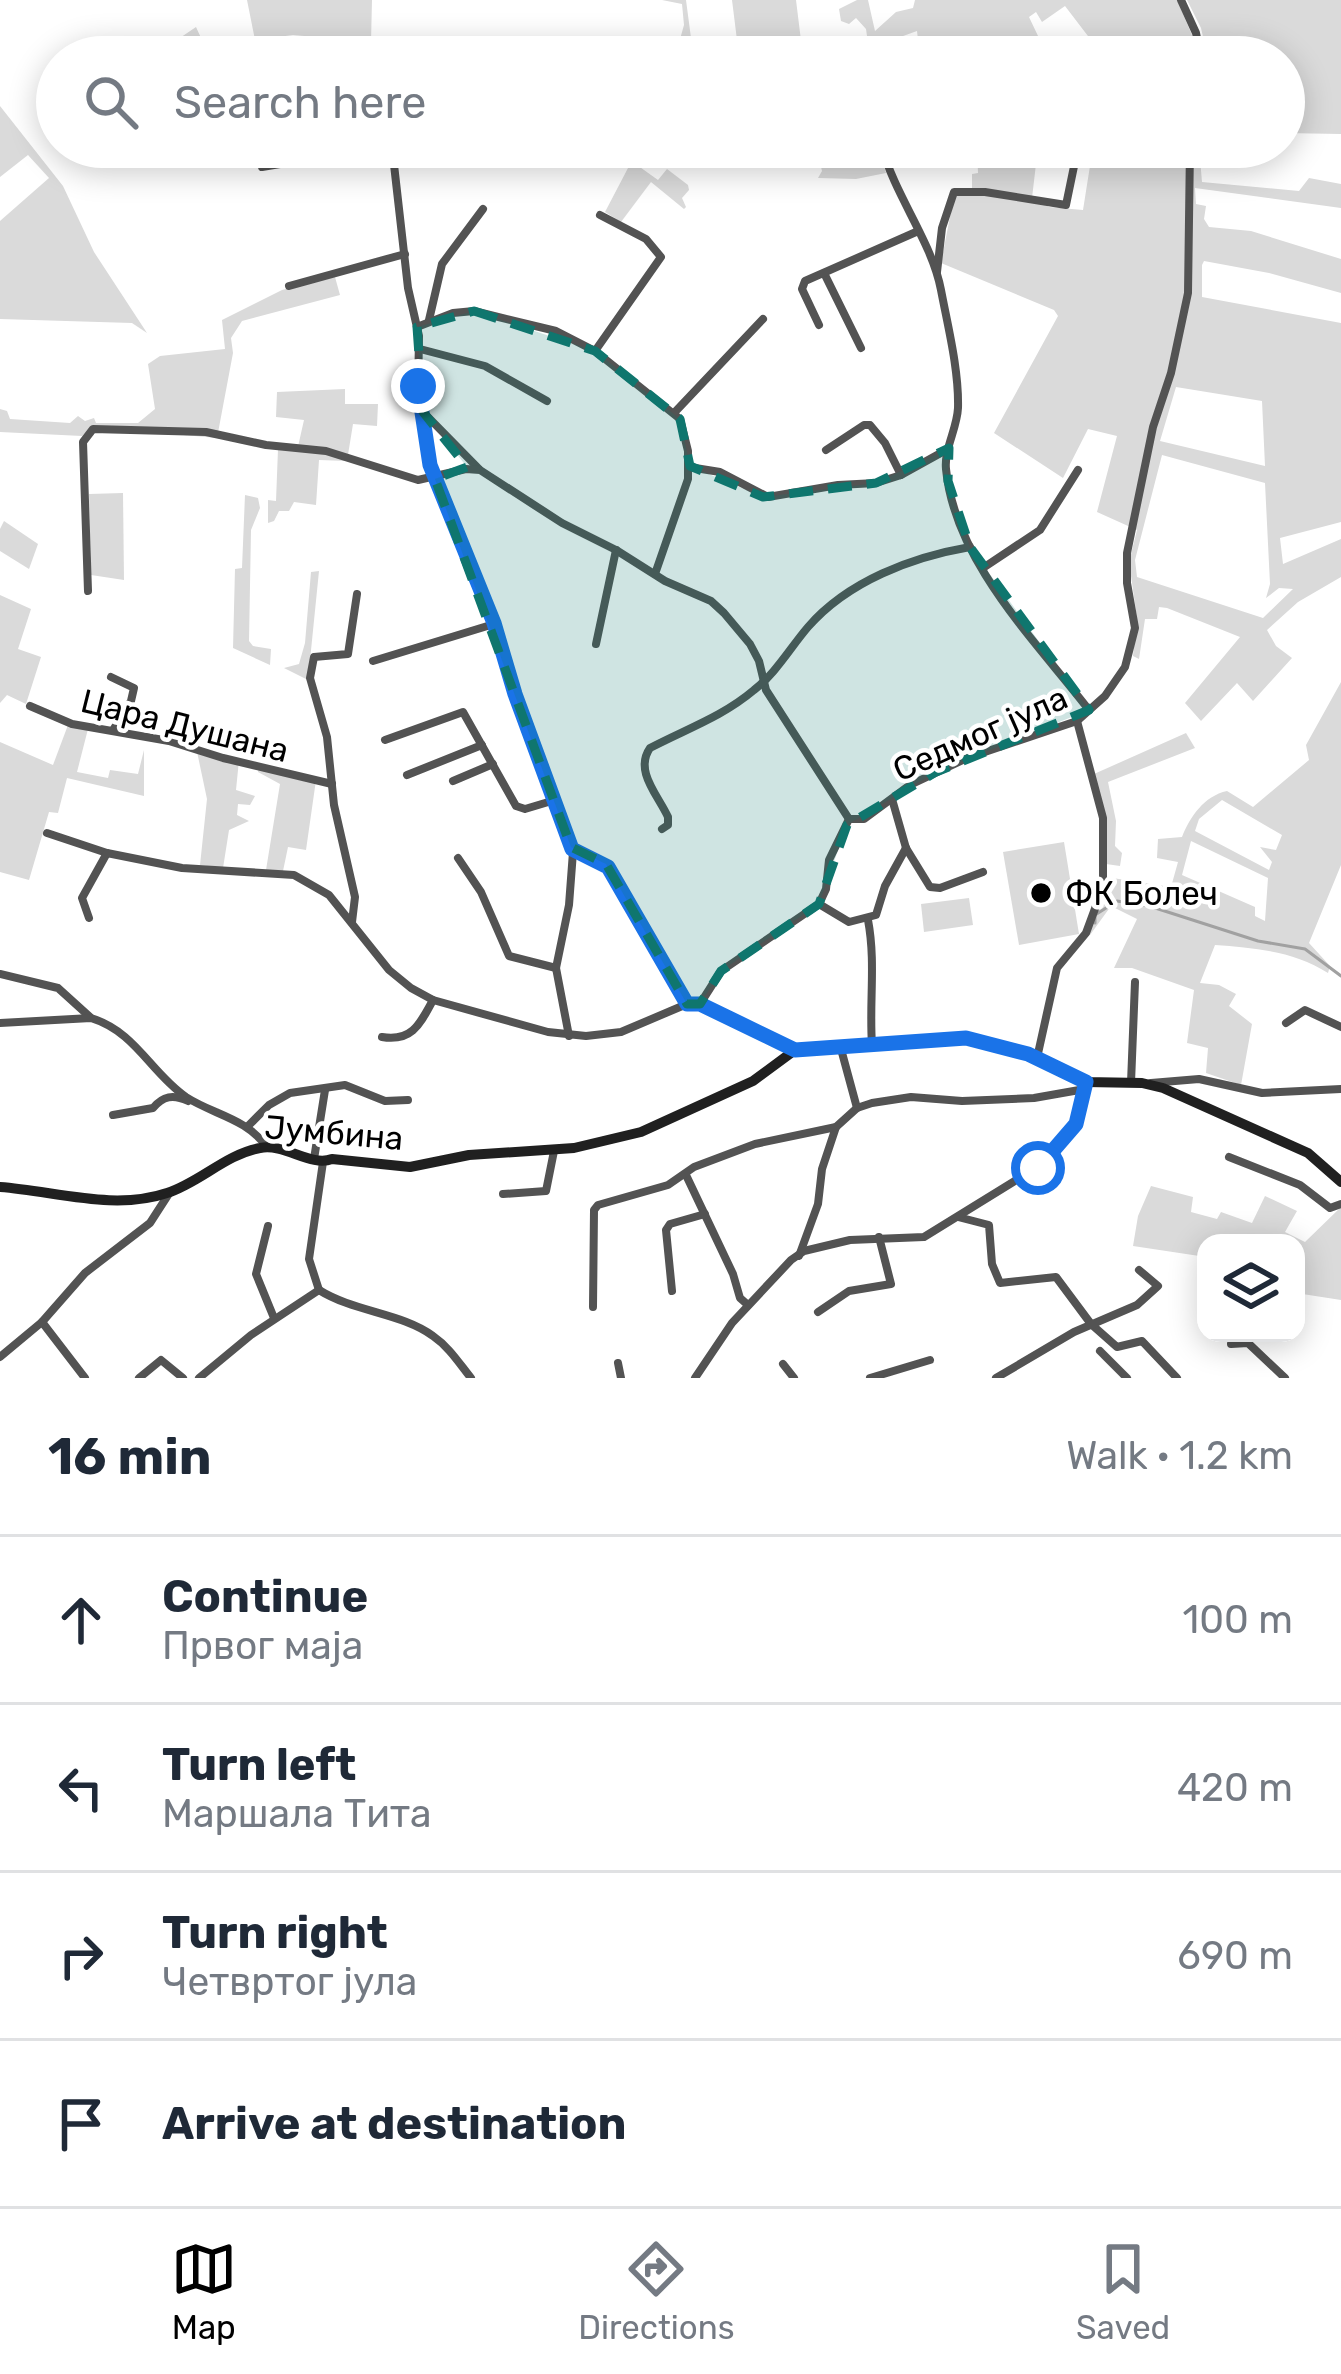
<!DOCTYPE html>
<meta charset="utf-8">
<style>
body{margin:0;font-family:Rubik,sans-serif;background:#f2f2f3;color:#1f2937}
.controls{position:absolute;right:36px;bottom:36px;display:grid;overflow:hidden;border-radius:24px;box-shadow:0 6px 30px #0003}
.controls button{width:108px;height:108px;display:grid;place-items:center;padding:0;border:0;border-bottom:3px solid #e0e1e3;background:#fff;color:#1f2937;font:60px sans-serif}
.stop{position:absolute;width:36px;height:36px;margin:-27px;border:9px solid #1a73e8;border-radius:50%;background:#fff}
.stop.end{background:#1a73e8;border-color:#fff;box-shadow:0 3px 12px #0008}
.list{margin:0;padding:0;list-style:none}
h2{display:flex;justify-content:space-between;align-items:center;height:156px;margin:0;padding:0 48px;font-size:51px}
h2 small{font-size:39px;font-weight:400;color:#747a83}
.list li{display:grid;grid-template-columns:78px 1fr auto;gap:36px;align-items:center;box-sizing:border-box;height:168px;padding:0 48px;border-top:3px solid #e0e1e3}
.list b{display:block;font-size:45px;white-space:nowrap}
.list p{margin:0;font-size:39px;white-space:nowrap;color:#747a83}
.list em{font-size:39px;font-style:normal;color:#747a83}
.icon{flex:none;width:66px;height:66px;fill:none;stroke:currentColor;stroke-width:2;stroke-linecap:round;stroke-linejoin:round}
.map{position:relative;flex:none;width:1341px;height:1378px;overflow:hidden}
.search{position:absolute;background:#fff;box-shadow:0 6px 30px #0003;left:36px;right:36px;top:36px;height:132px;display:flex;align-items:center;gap:30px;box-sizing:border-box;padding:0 42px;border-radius:66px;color:#747a83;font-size:45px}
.sheet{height:828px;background:#fff}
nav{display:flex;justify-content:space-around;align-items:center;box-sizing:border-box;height:168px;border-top:3px solid #e0e1e3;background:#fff;font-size:33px;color:#747a83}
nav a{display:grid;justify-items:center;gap:6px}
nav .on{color:#000}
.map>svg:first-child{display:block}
.green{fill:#dadada;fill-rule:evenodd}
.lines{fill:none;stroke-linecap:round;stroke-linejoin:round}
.stream{stroke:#a1a1a1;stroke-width:3}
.street{stroke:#535353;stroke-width:8}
.secondary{stroke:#202020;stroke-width:10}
.route{stroke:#1a73e8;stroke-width:15}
.marked{fill:#0f766e;fill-opacity:0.2;stroke:#0f766e;stroke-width:9;stroke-dasharray:24 15;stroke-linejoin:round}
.poi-dot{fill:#000;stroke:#fff;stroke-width:4.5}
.labels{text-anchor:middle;stroke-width:9;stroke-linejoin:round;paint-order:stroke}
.street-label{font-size:33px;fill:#000;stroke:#fff}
.poi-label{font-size:33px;fill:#000;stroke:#fff;text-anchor:start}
</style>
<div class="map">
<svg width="1341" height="1378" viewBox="0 0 1341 1378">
<rect width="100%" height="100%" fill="#fff"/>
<g class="green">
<path d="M247,0h125l-1,42 -78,-7 -38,5 -31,17h-53l-6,-9 31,-21 11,24 48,-11z"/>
<path d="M662,0h24l5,38 42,9 4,-7 -5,-40h64l7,57h-64l-52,-11 -5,11h-7l9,-32 -2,-21z"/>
<path d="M857,0h11l7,31 21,-19 17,-4 2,-8h262l20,47 9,3 -5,-22 -14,-28h154v134l-57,-1v-76h-180l-39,-51 -23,16 -6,-10 -7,5 19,40h-10l-8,-18 -5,3 5,15h-110l-3,-26 -25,9 -22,17 -4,-28 -10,-11 -7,6 -8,-3 -2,-12z"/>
<path d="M0,106l63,80 31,66 53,81 -15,-10 -132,-4v-98l49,-43 -21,-23 -28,22z"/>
<path d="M639,147h5l-7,18 21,15 9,-11 21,16 1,5 -7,8 4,9 -2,2 -33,-27 -30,40 -16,-10z"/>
<path d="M816,147h62l8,26 -30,6 -38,-1 4,-7z"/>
<path d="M977,147h61l-6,51 17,9 34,3 10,-63h106l3,35 97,9 10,-13 32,6v24l-146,-20 1,16 10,2 -2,13 5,8 42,4 90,28v34l-72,-20 -65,-12 -2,4v32l139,26v199l-61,16 3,26 58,-25v38l-43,25 -31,28 9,16 16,12 -39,43 -16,-18 -36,38 -16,-18 55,-66 -73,-29 -8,-1 -2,12h-12l-6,40 -6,-3 4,-38 -8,-56 8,-32 -40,-18 20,-76 -29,-7 -25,49 -69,-45 64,-117 -4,-6 -113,-47 13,-67 18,-3v-19l6,-1zM1176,387l86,14 3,65 -105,-25zM1162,455l103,28 5,101 -4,14 13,-10 14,1 -30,29 -126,-41 -2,-17z"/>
<path d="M335,277l5,18 -98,26 -11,17 2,15 -16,85 -124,-11 -11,9 -82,-4v-23l7,2 3,8 60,4 8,-7 7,5 9,-3 2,5h42l17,-14 -7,-45 12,-8 65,-7 -3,-29 60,-30z"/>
<path d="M345,389v15h33l-1,22 -24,-2 -6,37 -28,-1 -3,45 -22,-3 -5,9h-10l-5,10 -6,2v-23l8,1 2,-52 19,2 7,-31 -28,-3 1,-25z"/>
<path d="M123,493l1,87 -33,-5 -2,-81z"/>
<path d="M245,495l13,3 2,10 -9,22 -2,111 4,5 18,3 -1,16 -37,-17 2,-79 7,-1z"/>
<path d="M4,521l34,23 -9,25 -29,-18v-22z"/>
<path d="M319,571l-11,109 -24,-12 15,-4 6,-21 6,-71z"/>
<path d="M0,595l31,14 -13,40 23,8 -15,47 -19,-9 -7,8z"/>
<path d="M1341,682v183l-32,78 21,23 -2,7c-34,-22 -73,-25 -113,-28l-15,38 19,2 17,9 -7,12 23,18 -11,61 -35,-12 2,-25 -21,-5 7,-53 -62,-22h-18l23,-49 -26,-13 -21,29 -3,-1 19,-57 65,10 7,-25 -21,-4 1,-19 24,-2c8,-20 22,-41 45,-46l26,16 56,-47 -3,-15zM1222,800l60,35 -6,15 -16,-3 12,15 -3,8 -74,-39 4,-12zM1191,841l77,37 -3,43 -10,-5v-9l-73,-32z"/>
<path d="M68,725l20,4 -11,43 31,6 2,-8 28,4 6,-24v46l-77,-18 -9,35 -9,-1 -20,68 -29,-8v-130l53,23z"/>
<path d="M1186,733l9,15 -87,34 8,39 -1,25 7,7 -2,13 -14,-2 -12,-90z"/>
<path d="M196,747l43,13 -3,30 19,6 -5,9 -12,-1 -1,11 12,6 -20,9 -6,38 -23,-3 7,-66z"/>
<path d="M259,765l57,15 -10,70 -18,-3 -5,24 -17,-1 14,-86 -22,-12z"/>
<path d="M1064,842l15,92 -60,11 -16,-93z"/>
<path d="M969,898l4,27 -49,7 -3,-28z"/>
<path d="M1151,1186l42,11 -2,15 26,7 4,-7 31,11 13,-27 32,15 -12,21 20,10 36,-35v93l-45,-7v-50h-90v14l-73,-11 5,-30z"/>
</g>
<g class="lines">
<path class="stream" d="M1095,923v-8l22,-14 32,5 109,35 47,8 36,27"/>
<g class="street">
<path d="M1181,0l15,33 5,24"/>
<path d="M392,147l16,141 11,48 -1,59 12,70 64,159 21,70 57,155 36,18 79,137"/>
<path d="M882,147c13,49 50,95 59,143 7,37 18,80 17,118 -1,21 -14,41 -12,61 9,93 89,171 143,241"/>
<path d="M262,167l120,-20"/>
<path d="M937,272l5,-44 12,-36h31l81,13 12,-58"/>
<path d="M824,273l37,75"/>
<path d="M289,286l116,-32"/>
<path d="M429,320l13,-56 41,-55"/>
<path d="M819,325l-17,-36 3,-8 111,-49"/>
<path d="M417,327l36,-14 21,-2 82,20 39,20 85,68 8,32v28l-33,95"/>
<path d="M420,349l65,17 62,35"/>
<path d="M595,351l66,-94 -15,-18 -46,-24"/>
<path d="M423,412l56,57"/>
<path d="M674,413l89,-94"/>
<path d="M826,450l38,-25h6l15,18 16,32"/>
<path d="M689,467l31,5 48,25 70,-12 38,-2 25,-8 47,-26"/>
<path d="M983,568l57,-38 38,-60"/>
<path d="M88,591l-5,-149 10,-13 113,3 60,13 60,6 92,29 48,-11 14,1 82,53 54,27 49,31 46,20 13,12 26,31 9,17 7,29 83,129"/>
<path d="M596,644l20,-94"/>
<path d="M373,661l121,-37"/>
<path d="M111,677l23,11 -3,13 -18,29"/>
<path d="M30,706l42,18 97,17 54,17 109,26"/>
<path d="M385,740l78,-28 53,94 9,3 30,-9"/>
<path d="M407,775l75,-30"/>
<path d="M453,781l40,-17"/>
<path d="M892,799l14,49 24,39 10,1 43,-16"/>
<path d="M662,829l6,-4v-8c-10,-22 -34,-46 -18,-69 36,-19 72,-31 104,-58 22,-17 36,-42 54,-63 40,-46 104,-70 162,-80"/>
<path d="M47,833l60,20"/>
<path d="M458,858l23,34 28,64 47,12"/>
<path d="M819,904l30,18 27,-7 9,-29 21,-38"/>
<path d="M89,918l-7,-20 25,-45 75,15 112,7 35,20 60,75 22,18 22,12 115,32 38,4 35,-4 66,-28"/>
<path d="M868,920c8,42 1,82 4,125"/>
<path d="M352,922l3,-25 -21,-92 -7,-68 -17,-59 4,-21 34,-3 9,-60"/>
<path d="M0,974l58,14 32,29"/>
<path d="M699,1004l96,46"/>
<path d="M700,1004l21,-33 98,-67 7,-15 3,-29 20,-41h15l46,-34 57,-27 110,-37 28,-25 20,-29 10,-39 -8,-45v-30l26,-126 18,-54 17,-80 2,-146"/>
<path d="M0,1023l91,-5c45,14 59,54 95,79 28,18 60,21 81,50"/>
<path d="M1286,1023l19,-13 36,17"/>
<path d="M569,1036l-13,-68 13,-63 4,-53"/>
<path d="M382,1037c30,5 38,-13 51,-37"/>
<path d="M841,1049l16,59"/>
<path d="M1037,1058l20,-90 29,-35 17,-46v-69l-26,-97"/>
<path d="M1131,1083l4,-101"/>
<path d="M1151,1083l48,-4 63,14 79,-4"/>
<path d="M113,1115l40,-7c10,-12 20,-14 35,-7"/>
<path d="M248,1126l21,-21 21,-12 55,-8 40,16 23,-1"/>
<path d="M1229,1157l71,28 30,23 11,-4"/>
<path d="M314,1159l11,-69"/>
<path d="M686,1175l47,99 7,24 8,7"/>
<path d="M503,1194l43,-3 8,-40"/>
<path d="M958,1217l31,8 3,39 8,19 56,-6 35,47 26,23 25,-6 35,37"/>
<path d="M268,1226l-12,48 18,44"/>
<path d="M799,1256l19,-52 4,-35 14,-42"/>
<path d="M319,1290c35,22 83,23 114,46 16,11 26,27 38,42"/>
<path d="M319,1290l-10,-31 14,-97"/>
<path d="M672,1291l-6,-61 4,-6 35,-10"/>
<path d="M593,1307l1,-97 4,-5 70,-20 26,-18 61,-23 81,-17 21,-19 15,-5 39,-6 51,4 72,-3 51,-9"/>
<path d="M818,1312l31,-21 42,-7 -12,-47"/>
<path d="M42,1322l43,56"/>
<path d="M1231,1344l17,-1 37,35"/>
<path d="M1100,1351l27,27"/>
<path d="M0,1357l42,-35 43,-49 65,-50 20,-31"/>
<path d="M618,1363l3,15"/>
<path d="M783,1364l11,14"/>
<path d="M139,1378l22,-18 22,18"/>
<path d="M199,1378l52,-43 68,-45"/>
<path d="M695,1378l37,-55 59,-63 13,-9 46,-11 74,-3 120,-74 32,-39 9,-35"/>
<path d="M870,1378l60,-18"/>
<path d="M996,1378l78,-46 63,-27 21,-19 -19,-16"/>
</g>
<path class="secondary" d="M0,1187c55,4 114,24 167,6 32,-10 59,-39 93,-45 25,-5 50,19 72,11l78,8 59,-12 105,-7 67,-16 112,-51 42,-31 8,-1 163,-11 62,15 58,29 56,1 21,5 145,65 33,29"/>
</g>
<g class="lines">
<path class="route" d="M418,386l12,79 64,158 21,71 57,155 36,18 79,137h13l95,46 171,-12 62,16 58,28 -10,42 -38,44"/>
</g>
<path class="marked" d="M474,311l121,40 85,68 10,47 73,31 113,-14 73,-35 -1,33 22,66 119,163 -153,62 -89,53 -28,79 -98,67 -21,33h-13l-81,-140 -35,-17 -136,-368 32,-12 -44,-55 -6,-85z"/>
<circle class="poi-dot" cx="1041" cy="893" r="12"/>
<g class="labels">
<g class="street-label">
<text transform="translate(185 725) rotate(14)" y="12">Цара Душана</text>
<text transform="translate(980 733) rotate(-24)" y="12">Седмог јула</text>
<text transform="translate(334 1132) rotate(5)" y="12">Јумбина</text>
</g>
<g class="poi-label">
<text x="1065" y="905">ФК Болеч</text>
</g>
</g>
</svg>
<div class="controls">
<button><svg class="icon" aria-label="layers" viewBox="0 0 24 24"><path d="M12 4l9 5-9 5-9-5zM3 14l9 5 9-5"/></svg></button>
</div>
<div class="stop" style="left:1038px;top:1168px"></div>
<div class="stop end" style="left:418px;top:386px"></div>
<div class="search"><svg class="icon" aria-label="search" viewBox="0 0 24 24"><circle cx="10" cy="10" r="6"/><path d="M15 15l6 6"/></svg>Search here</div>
</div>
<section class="sheet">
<h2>16 min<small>Walk · 1.2 km</small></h2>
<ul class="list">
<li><svg class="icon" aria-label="ahead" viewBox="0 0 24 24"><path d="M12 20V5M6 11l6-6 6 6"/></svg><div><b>Continue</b><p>Првог маја</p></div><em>100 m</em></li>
<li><svg class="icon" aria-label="left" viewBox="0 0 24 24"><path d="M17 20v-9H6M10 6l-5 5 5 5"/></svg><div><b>Turn left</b><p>Маршала Тита</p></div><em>420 m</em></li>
<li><svg class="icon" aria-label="right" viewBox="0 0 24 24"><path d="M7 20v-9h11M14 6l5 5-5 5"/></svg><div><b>Turn right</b><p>Четвртог јула</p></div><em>690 m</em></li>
<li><svg class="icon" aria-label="arrive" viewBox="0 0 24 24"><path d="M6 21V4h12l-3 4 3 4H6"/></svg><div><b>Arrive at destination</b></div></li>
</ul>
</section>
<nav>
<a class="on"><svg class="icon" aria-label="map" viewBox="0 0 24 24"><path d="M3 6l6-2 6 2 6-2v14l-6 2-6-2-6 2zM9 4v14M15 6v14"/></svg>Map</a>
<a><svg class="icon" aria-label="directions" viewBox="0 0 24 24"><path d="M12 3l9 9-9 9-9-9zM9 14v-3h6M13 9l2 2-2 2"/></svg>Directions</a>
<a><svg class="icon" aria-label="saved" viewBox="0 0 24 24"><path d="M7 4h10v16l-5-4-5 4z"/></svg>Saved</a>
</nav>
